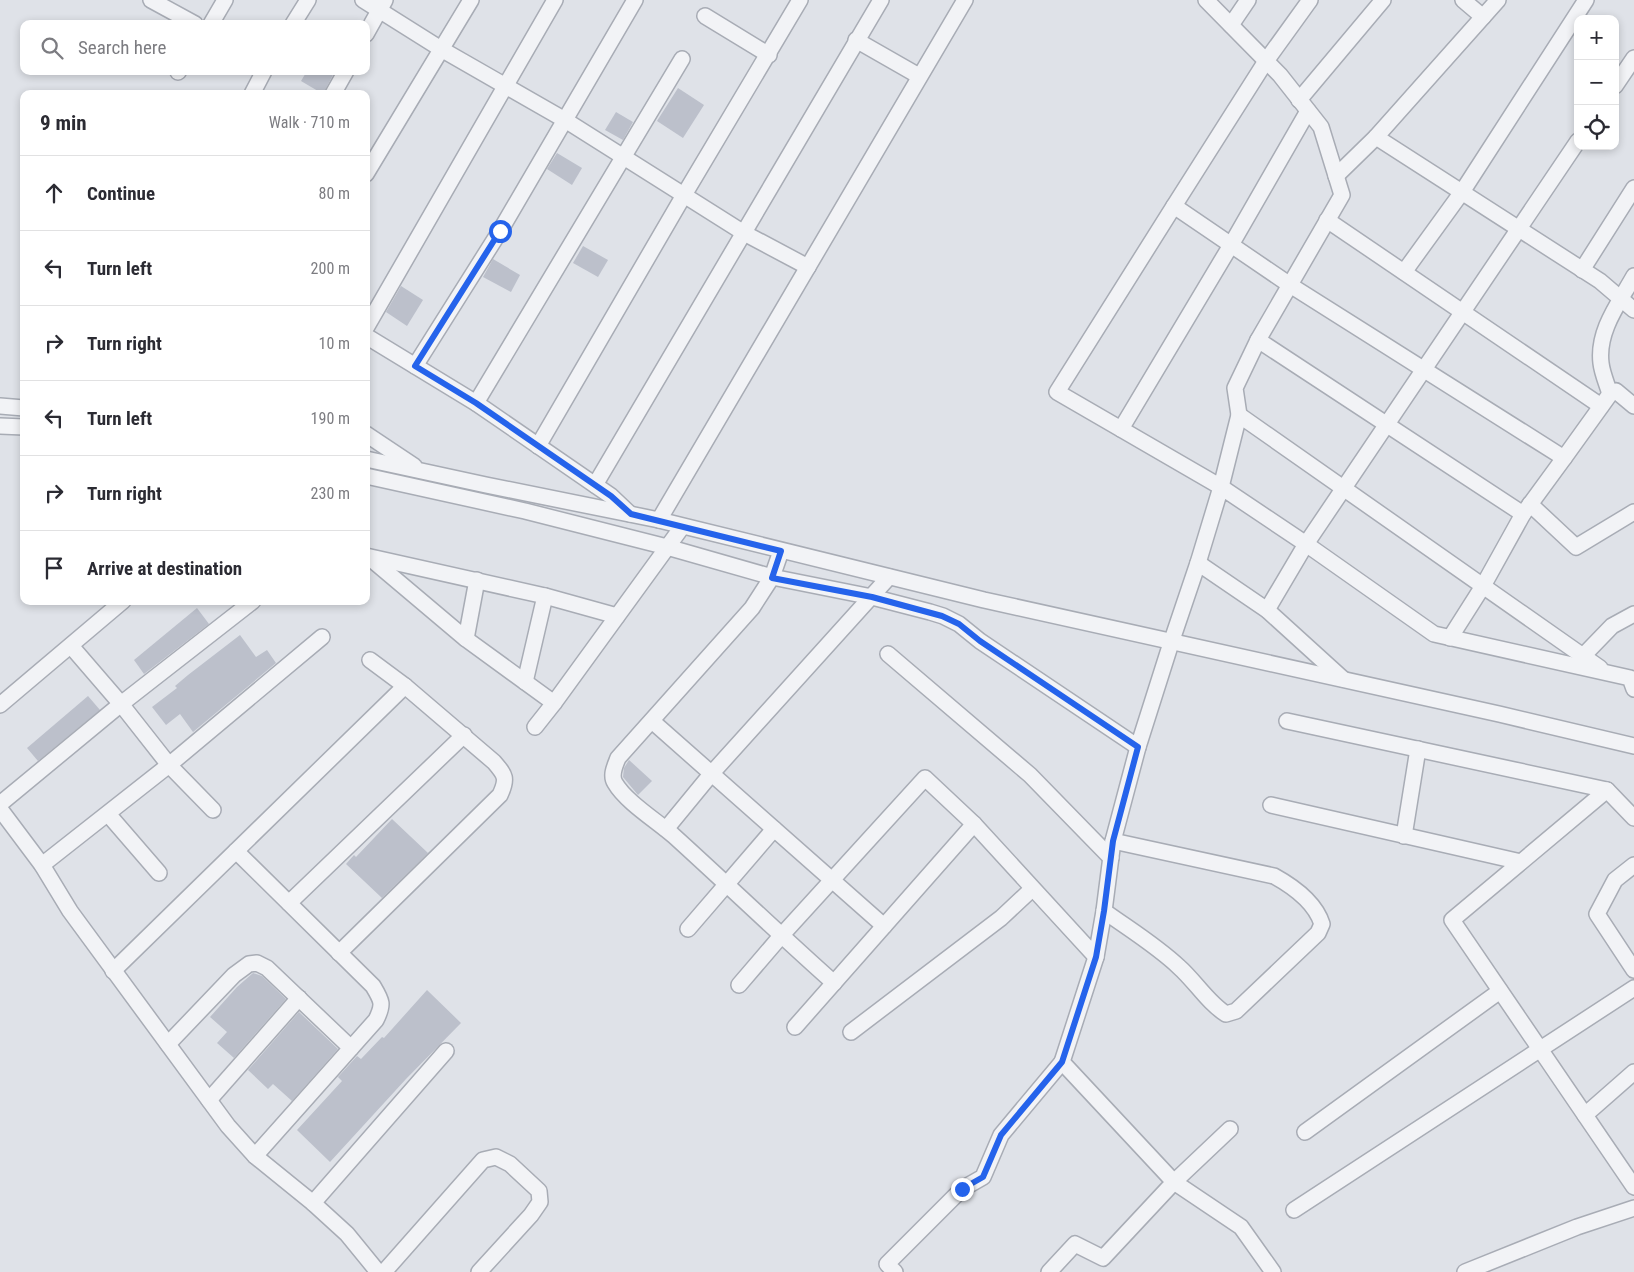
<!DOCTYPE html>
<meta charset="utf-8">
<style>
body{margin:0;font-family:"Roboto Condensed",sans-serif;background:#f2f2f3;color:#2b2b33}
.controls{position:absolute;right:15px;top:15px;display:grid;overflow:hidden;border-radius:10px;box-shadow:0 2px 8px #0003}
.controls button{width:45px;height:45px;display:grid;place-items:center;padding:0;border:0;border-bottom:1px solid #e1e1e2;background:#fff;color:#2b2b33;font:25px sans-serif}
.stop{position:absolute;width:15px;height:15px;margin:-11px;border:4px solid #2563eb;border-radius:50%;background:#fff}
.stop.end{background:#2563eb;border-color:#fff;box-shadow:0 1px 5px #0008}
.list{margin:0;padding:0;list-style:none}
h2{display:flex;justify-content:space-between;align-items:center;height:65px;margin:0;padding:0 20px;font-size:21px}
h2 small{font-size:16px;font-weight:400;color:#7c7c81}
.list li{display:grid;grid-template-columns:32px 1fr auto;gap:15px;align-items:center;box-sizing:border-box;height:75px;padding:0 20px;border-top:1px solid #e1e1e2}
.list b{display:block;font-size:19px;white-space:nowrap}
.list em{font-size:16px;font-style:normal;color:#7c7c81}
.icon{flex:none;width:28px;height:28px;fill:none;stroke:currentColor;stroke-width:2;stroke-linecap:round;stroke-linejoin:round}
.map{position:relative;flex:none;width:1634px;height:1272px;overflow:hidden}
.search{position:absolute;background:#fff;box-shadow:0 2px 8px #0003;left:20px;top:20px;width:350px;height:55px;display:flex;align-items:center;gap:12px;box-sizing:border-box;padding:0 18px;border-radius:10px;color:#7c7c81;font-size:19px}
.panel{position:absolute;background:#fff;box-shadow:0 2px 8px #0003;left:20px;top:90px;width:350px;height:515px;border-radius:10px}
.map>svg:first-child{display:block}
.building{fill:#bcc0cb}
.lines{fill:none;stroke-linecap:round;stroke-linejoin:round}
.minor-casing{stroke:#a8acb5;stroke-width:18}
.minor{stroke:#f2f3f6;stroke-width:15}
.route{stroke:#2563eb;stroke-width:6}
</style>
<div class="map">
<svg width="1634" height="1272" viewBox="0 0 1634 1272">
<rect width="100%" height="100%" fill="#dfe2e8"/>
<g class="building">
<path d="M307,71h28l-12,23 -22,-13z"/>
<path d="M678,88l26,17 -21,33 -26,-17z"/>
<path d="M616,112l17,10 -10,18 -18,-10z"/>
<path d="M557,153l25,15 -10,17 -25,-16z"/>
<path d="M583,246l25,14 -10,17 -25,-14z"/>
<path d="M493,259l27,16 -9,17 -28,-15z"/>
<path d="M401,286l22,14 -16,26 -21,-14z"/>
<path d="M197,608l12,16 -65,50 -10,-14z"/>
<path d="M240,635l16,22 11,-7 9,13 -83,69 -13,-18 -14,11 -14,-18 25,-19 -2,-2 13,-11z"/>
<path d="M88,696l12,14 -62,51 -11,-13z"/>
<path d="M629,760l23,21 -14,14 -15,-18 1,-9z"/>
<path d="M392,819l36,34 -46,45 -36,-34 8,-9 2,2z"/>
<path d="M253,973l9,3 24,23 -52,59 -17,-15 10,-11 -17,-15 27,-30z"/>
<path d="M427,990l34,33 -55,56 -76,83 -33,-32 45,-49 -4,-4 19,-21 4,3 21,-22 2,1z"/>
<path d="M299,1012l39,37 -46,52 -19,-17 -5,5 -20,-19z"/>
</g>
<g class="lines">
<g class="minor-casing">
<g id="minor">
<path d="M151,0l44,24"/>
<path d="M363,0l78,49 124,71 179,113 64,34"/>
<path d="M1206,0l74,75 41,52 21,68 -84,145"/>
<path d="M1463,0l20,17"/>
<path d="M705,16l64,39"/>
<path d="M211,24l14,-24"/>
<path d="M293,24l15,-24"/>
<path d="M1231,25l17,-25"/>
<path d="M366,34l19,-34"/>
<path d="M856,40l63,36"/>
<path d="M178,72l1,-1"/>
<path d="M1615,86l19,-28"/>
<path d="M252,94l12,-23"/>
<path d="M333,94l13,-23"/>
<path d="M1299,100l84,-100"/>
<path d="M1376,137l122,-137"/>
<path d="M366,174l105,-174"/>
<path d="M1336,176l40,-39 224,144 34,29"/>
<path d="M1174,206l92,-145 44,-61"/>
<path d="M1327,220l274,186"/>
<path d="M1582,270l52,-82"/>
<path d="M1404,272l58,-80 124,-192"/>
<path d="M366,328l189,-328"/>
<path d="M366,336l110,67 135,93 19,18"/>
<path d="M415,366l85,-135 135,-231"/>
<path d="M1610,394c-3,-10 -8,-21 -9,-31 -4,-32 18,-60 33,-87"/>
<path d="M476,403l206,-344"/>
<path d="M0,406l24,2"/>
<path d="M1239,415l-4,-27 23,-48 265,174 -40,72 -33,52"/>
<path d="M0,426l24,1"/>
<path d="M1121,429l110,-184 77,-134"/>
<path d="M366,434l48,32"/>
<path d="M538,446l146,-251 116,-195"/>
<path d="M1564,458l46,-64 6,-3 18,15"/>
<path d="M366,459l120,26 173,35 325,80 515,114 135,32"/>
<path d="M366,476l159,35 142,36 105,30 100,20 58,15 13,4 16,8 21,17 158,106"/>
<path d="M595,485l286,-485"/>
<path d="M1530,504l46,43 58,-35"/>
<path d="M1523,514l41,-56 -274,-173 -116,-79 -117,186 164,95 18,-72 361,253"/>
<path d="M659,520l306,-520"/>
<path d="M781,551l-9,26 -20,31 -134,150c-3,8 -8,17 -3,25 11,19 42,38 59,53 54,49 106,99 160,147"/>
<path d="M366,556l179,40 72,20"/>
<path d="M370,558l96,81 88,64"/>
<path d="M1198,563l69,47 76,69"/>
<path d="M1267,610l39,-66 272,-403"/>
<path d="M466,639l11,-59"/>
<path d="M71,646l50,58 48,61 44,45"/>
<path d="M888,654l142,121 81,83"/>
<path d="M1583,656l29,-30 22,-12"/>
<path d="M525,682l20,-86"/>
<path d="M0,705l123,-104"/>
<path d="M652,721l232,205"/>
<path d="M1287,721l320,69 27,28"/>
<path d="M535,727l19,-24 128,-176"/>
<path d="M1607,790l-155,130 182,267"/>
<path d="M0,804l121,-100 132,-103"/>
<path d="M1271,805l250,57"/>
<path d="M0,809l42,56 28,46 158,215 27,30 58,47 34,31 31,38"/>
<path d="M108,814l51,59"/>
<path d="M666,829l46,-56 177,-196"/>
<path d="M1404,836l14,-87"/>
<path d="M236,851l137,135c9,15 11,18 3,34l-121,136"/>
<path d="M42,865l127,-100 153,-128"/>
<path d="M1634,865l-19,15 -18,34 37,56"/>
<path d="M289,903l175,-168"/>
<path d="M1104,911c25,18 53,35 75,56 16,14 29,36 47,47l10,-3 82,-78 4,-9c-7,-22 -28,-37 -48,-48l-161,-35"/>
<path d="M688,929l86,-100"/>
<path d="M339,953l161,-158c8,-17 5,-20 -6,-33l-89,-76 -35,-26"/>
<path d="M113,971l292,-285"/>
<path d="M739,985l42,-49 144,-158 49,46 122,133 8,-46 9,-70 25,-94 33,-104 27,-80 23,-76 85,57 128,90 196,44 4,11"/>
<path d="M795,1027l179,-203"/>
<path d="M851,1032l150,-114 31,-29"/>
<path d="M168,1044l66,-69 15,-11 8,-1 10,5 84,80"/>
<path d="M209,1100l90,-102"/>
<path d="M1585,1115l49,-43"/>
<path d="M1230,1129l-56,53 67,45 32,45"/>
<path d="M1305,1132l195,-141"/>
<path d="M313,1203l133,-152"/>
<path d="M1294,1210l340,-222"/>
<path d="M384,1272l99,-112 13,-3 14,7 29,27 1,11 -9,13 -52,57"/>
<path d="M895,1272l-8,-8 75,-75 21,-12 18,-42 61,-73"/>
<path d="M1049,1272l26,-28 28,14 71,-76 -112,-120 34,-105"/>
<path d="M1465,1272l112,-45 57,-19"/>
</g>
</g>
<use href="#minor" class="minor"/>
</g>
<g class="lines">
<path class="route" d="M500,231l-85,135 61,37 135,93 20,18 150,37 -9,27 100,19 70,19 17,8 21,17 158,106 -25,94 -9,70 -8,46 -34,105 -61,73 -18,42 -21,12"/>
</g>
</svg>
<div class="controls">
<button>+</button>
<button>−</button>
<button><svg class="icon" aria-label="locate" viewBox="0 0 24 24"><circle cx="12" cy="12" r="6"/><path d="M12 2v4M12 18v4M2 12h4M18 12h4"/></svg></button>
</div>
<div class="stop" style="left:500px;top:231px"></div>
<div class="stop end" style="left:962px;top:1189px"></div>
<div class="search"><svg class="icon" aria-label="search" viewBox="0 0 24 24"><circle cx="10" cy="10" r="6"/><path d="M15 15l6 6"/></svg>Search here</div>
<section class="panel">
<h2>9 min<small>Walk · 710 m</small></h2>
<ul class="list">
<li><svg class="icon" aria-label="ahead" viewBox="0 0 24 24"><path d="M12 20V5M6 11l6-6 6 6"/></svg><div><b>Continue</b></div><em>80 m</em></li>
<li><svg class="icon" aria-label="left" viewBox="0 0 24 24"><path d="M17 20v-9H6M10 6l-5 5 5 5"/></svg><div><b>Turn left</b></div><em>200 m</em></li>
<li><svg class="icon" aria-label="right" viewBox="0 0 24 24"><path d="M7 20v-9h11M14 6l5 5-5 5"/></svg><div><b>Turn right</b></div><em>10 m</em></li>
<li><svg class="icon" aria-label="left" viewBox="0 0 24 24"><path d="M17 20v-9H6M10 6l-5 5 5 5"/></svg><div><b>Turn left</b></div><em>190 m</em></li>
<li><svg class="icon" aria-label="right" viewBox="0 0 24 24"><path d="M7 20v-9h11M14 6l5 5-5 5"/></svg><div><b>Turn right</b></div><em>230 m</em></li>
<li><svg class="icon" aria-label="arrive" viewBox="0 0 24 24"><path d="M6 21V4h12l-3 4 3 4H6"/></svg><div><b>Arrive at destination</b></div></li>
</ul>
</section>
</div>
